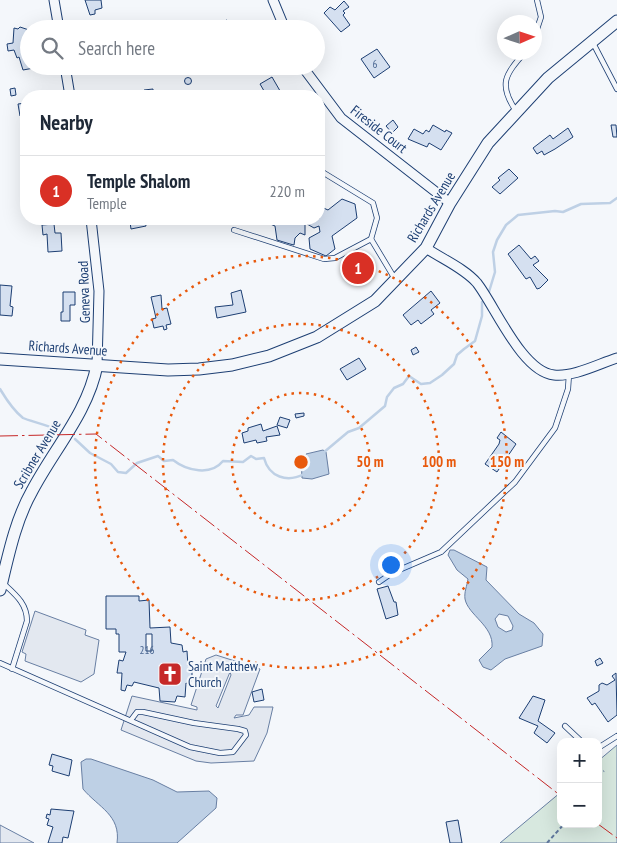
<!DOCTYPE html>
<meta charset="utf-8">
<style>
body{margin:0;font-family:"PT Sans Narrow",sans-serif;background:#f2f2f3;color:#1f2937}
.controls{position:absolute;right:15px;bottom:15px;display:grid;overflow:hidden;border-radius:10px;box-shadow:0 5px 20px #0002}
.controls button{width:45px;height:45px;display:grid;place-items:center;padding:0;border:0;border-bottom:1px solid #e0e1e3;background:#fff;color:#1f2937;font:25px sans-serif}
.compass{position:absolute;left:497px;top:15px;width:45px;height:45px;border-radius:50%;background:#fff;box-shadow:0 5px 20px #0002;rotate:87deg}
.you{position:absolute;left:390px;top:564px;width:18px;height:18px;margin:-12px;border:4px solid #fff;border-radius:50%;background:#1a73e8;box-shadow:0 0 0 8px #1a73e833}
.badge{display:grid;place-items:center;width:32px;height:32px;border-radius:50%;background:#d93025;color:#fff;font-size:16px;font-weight:700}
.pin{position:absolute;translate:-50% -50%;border:2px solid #fff;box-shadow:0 1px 5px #0006}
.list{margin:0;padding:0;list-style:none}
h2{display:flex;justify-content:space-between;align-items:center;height:65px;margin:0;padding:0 20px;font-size:21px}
h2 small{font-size:16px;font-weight:400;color:#747a83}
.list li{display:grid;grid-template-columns:32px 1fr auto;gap:15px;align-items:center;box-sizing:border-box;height:70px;padding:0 20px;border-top:1px solid #e0e1e3}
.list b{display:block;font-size:19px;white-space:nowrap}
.list p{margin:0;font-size:16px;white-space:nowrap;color:#747a83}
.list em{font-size:16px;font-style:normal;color:#747a83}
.icon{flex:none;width:28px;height:28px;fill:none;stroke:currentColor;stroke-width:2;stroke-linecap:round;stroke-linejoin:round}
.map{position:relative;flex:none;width:617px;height:843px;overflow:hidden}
.search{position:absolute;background:#fff;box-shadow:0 5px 20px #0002;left:20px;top:20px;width:305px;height:55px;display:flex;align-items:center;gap:12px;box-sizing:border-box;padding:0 18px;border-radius:28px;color:#747a83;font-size:19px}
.panel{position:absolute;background:#fff;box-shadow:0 5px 20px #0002;left:20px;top:90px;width:305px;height:135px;border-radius:20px}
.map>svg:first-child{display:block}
.green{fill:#d7e8df;stroke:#687fa3}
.parking{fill:#e3e8f0;stroke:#687fa3;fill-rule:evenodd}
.water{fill:#bed0e5;stroke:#687fa3;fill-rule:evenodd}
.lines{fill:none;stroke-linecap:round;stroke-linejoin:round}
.stream{stroke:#bed0e5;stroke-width:2.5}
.building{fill:#d5e0f0;stroke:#1d3f73;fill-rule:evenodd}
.lane-casing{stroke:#1d3f73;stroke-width:6}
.street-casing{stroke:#1d3f73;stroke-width:11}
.secondary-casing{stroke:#1d3f73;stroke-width:13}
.path{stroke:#5e769c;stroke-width:2;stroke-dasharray:4 2.5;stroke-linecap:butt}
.lane{stroke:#f4f7fb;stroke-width:4.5}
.street{stroke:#f4f7fb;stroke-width:9}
.secondary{stroke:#f4f7fb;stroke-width:11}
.power{stroke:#c62828;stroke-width:1;stroke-dasharray:18 4 2.5 4;stroke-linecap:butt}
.ring{fill:none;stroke:#e8590c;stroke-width:2.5;stroke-dasharray:2.5 5}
.labels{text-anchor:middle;stroke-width:4;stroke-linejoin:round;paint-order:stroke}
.number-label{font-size:11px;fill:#4b6792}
.street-label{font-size:14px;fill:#1d3f73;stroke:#f4f7fb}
.poi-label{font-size:14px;fill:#1d3f73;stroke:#f4f7fb;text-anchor:start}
.centre{fill:#e8590c;stroke:#f4f7fb;stroke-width:2.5}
.ring-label{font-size:15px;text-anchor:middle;font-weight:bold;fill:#e8590c;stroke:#f4f7fb;stroke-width:4;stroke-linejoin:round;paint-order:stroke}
</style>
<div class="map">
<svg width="617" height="843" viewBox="0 0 617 843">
<rect width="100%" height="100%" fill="#f4f7fb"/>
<path class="green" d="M617,745v98h-117l61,-51v32h37v-63z"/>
<g class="parking">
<path d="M35,611l51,19 -1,5 14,5 -5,34 -13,8 -56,-21 1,-7 -4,-2z"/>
<path d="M216,655l44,14 -17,46h-7l-2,3 15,-3 5,-8h19l-6,26 -13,28 -43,2 -15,-2 -75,-31 11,-34 65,14v-3l-6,-2 15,-46zM230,672l1,3 -13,33 -2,-2z"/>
<path d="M0,825l34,18h-34z"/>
</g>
<g class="water">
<path d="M323,450l3,2 3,22 -17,5 -10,-1 -1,-20 4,1 1,-5z"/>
<path d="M450,550h4l33,17 -1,13 33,34 15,9 9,11 -1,12 -37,13 -14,11 -8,-3 -4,-7 13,-13c2,-21 -24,-32 -27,-48 -1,-7 2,-13 3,-20l-11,-9 -9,-15zM499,614l9,2 5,10 -1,4 -6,2 -8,-5 -3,-8z"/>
<path d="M86,759h5l62,21 24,12 32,-1 8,7 -1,10 -39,35h-60c4,-28 -19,-36 -34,-54l-2,-27z"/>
</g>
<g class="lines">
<g class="stream">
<path d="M488,295l7,-23 -2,-20 4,-12 9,-15 12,-10 37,-4 8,1 18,-8 29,-1 7,-5"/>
<path d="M0,389c6,10 14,22 23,29 4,2 27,8 35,12"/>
<path d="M75,439l15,14 21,11 7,8 8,1 11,-10 21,-7 6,5 9,-1c14,11 38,16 50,1l20,1 8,-6 5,3 8,-1c5,19 23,25 40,16"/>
<path d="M323,453l25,-21 11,-4 26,-22 2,-9 7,-9 9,-4 6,-8 12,8 9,-1 12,-8 12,-11 3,-9 7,-6 11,-8 7,-25v-14"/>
</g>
</g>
<g class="building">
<path d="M85,0h16l1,8 -7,2v4l-5,1z"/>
<path d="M344,1l5,6 -6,4 2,2 -2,2 7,10 -9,7 -17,-19 6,-6 5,3z"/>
<path d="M227,20l4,9h-13l-2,-5z"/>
<path d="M20,27l9,3v36l5,2 -11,2 -4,-13 -2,1 -3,-8 -6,1 -1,-7 6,-1 1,-15 4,1z"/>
<path d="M377,49l13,18 -16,11 -13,-19z"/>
<path d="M96,66h12v1l-8,3h-3z"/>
<path d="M171,66l2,4 -8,3 -2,-4z"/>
<path d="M272,77l11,19h-16l-7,-12z"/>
<circle cx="188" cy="81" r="3.5"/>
<path d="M15,88l1,7 -5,1 -1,-7z"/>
<path d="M153,89v5l-8,1 -1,-5z"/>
<path d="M26,103v13h-6l-2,-12z"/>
<path d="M393,120l5,7 -6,6 -6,-7z"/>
<path d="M433,125l12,7 1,-2 6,3 -11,17 -12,-7 -2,4 -19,-8 6,-10 9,5 3,-4 3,2z"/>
<path d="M611,125h5l1,12h-4z"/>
<path d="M568,128l5,9 -18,12 -11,6 -2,-4 -5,3 -4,-6 17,-13 3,4z"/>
<path d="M509,169l9,9 -18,16 -8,-7 8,-7 -2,-2z"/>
<path d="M342,199l13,5 2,14 -25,18 3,13 -9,7 -16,-7 -1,-11 11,-6 -1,-6 -5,2 -7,-4 -1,-5h13v-13l9,4z"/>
<path d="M133,219h12l1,7 -15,3 -1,-7h4z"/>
<path d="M255,219h50v16l-5,-2 -5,5 -1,7 -4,-1 -13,-4 -2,-14 -17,-7 -3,3z"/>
<path d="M54,224l1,9h6l1,18 -14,1 -1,-18 -4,1 -1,-10z"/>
<path d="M519,245l12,14 4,-3 4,5 -6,4 15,15 -8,8 -3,1 -7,-12 -4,2 -18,-25z"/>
<circle cx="345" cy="263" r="3"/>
<path d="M0,285l12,1 -2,20 3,1 -1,9 -12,-1z"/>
<path d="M241,290l5,22 -29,6 -2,-11 18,-2 -2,-12z"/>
<path d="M431,291l9,12 -9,7 3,4 -13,10 -3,-4 -7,5 -8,-10z"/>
<path d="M63,292h12v13h-5v16h-9v-9h2z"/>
<path d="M161,295l1,14 5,-1 4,16 -5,1 1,4 -3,1 -1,-4 -9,2 -2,-9 4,-1 -5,-21z"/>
<path d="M416,347l3,5 -6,3 -2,-5z"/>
<path d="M359,358l7,11 -19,11 -7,-11z"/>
<path d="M304,413v3l-8,2 -1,-4z"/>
<path d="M280,417l10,3 -3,8 -10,-3z"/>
<path d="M261,424l2,7 14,-5 3,9 -14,2 1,4 -10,2 -1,-3 -12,3 -2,-10 6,-2v-3z"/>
<path d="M501,432l15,12 -19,28 -12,-8 14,-20 1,-4 -3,-2z"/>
<path d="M388,586l6,16h2l2,13 -12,4 -9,-30z"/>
<path d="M106,596h33v5l10,-1 1,28 20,-1 1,16 11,2 1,7 4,-1 1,15h4v10l-2,9 -4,-2 -1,14 -8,-1 -2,6 -15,-1 -1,-13 -25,-6 -2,4 -5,-1 -2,6 -4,-1 1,-17h-5l2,-13 4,1 3,-9h-7v-18h-3v-5h-10zM146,634h6v17h-6z"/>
<path d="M600,658l3,5 -6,3 -2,-5z"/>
<path d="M616,673l1,42 -9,7 -13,-19 -3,2 -5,-7 12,-7v-6l3,-2 5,2 8,-5 -3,-4z"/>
<path d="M262,689l2,11 -10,2 -2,-10z"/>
<path d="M533,696l12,4 -7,21 17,12 -8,10 -13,-10 4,-7 -19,-8z"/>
<path d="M52,754l20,6 -3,16 -17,-5 1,-5 -4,-1z"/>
<path d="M51,809l23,2 -6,27 -5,-1 -1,6h-14l5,-16 -6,-2 2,-6 -3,-1 1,-4 3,1z"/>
<path d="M458,820l4,23h-12l-4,-21z"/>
</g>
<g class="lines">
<g class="lane-casing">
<g id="lane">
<path d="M534,38l7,-21 -4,-17"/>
<path d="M593,43l24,46"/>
<path d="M516,111c-18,-27 -11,-36 9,-59"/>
<path d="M319,170l54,33 4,15 -6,21"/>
<path d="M234,230l90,29 11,-1 36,-19 24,40"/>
<path d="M379,582l13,-9 49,-21 74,-70 40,-54 13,-39 1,-15"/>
<path d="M4,584c12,11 23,20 23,37l-15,48"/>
<path d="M0,663l190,84 30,6 13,-1 13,-17 -1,-4 -7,-2 -44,-6 -51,-11h-6l-6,8"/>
<path d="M565,726l17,16"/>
<path d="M598,748l19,-12"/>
</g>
</g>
<g class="street-casing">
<g id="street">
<path d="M54,0l5,29"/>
<path d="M273,0l12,29"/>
<path d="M65,66l5,30"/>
<path d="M302,66l39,52 109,85"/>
<path d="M91,219l8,72 -2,74"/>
<path d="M426,248c16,11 38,20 51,35 18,23 45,89 77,92 20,2 44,-11 63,-17"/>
</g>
</g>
<g class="secondary-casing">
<g id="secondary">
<path d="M0,359l168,11 31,-1 33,-4 37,-9 48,-19 58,-36 51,-53 24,-45 38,-60 60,-65 69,-57"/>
<path d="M0,590c8,-33 15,-69 32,-99 22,-42 56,-79 65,-126"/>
</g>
</g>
<g class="path">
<path d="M598,775l6,-4"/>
<path d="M547,843l17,-19"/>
</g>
<use href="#lane" class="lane"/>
<use href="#street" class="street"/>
<use href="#secondary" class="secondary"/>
<g class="power">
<path d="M0,436l96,-2 465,362"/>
<path d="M598,824l19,14"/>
</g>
</g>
<g class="ring">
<circle cx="301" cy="462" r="69"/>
<circle cx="301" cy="462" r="138"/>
<circle cx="301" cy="462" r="206"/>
</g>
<defs>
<g id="church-square" transform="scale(1.25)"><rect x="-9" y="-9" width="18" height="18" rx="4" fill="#c62828" stroke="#f4f7fb"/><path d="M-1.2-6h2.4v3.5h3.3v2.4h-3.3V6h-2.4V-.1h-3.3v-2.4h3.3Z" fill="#fff"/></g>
</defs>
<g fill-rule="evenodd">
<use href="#church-square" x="170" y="674"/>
</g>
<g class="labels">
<g class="number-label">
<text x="375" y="68">6</text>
<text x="147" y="654">216</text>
</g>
<g class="street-label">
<text transform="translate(379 129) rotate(38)" y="5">Fireside Court</text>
<text transform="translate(431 207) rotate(-59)" y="5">Richards Avenue</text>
<text transform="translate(84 292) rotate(-92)" y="5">Geneva Road</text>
<text transform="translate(68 348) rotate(4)" y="5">Richards Avenue</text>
<text transform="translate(37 454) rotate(-59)" y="5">Scribner Avenue</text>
</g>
<g class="poi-label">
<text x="188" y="671">Saint Matthew<tspan x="188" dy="16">Church</tspan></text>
</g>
</g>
<circle cx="301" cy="462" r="8" class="centre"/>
<g class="ring-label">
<text x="370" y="467">50 m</text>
<text x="439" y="467">100 m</text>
<text x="507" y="467">150 m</text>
</g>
</svg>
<div class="controls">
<button>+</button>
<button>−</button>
</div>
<svg class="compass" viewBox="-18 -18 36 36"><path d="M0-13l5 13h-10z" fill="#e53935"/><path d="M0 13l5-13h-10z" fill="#747a83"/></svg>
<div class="you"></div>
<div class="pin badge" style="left:358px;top:268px">1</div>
<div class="search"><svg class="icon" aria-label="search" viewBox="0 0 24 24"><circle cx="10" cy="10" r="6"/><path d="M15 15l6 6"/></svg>Search here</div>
<section class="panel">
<h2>Nearby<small></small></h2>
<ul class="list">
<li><span class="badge">1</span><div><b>Temple Shalom</b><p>Temple</p></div><em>220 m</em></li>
</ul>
</section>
</div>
